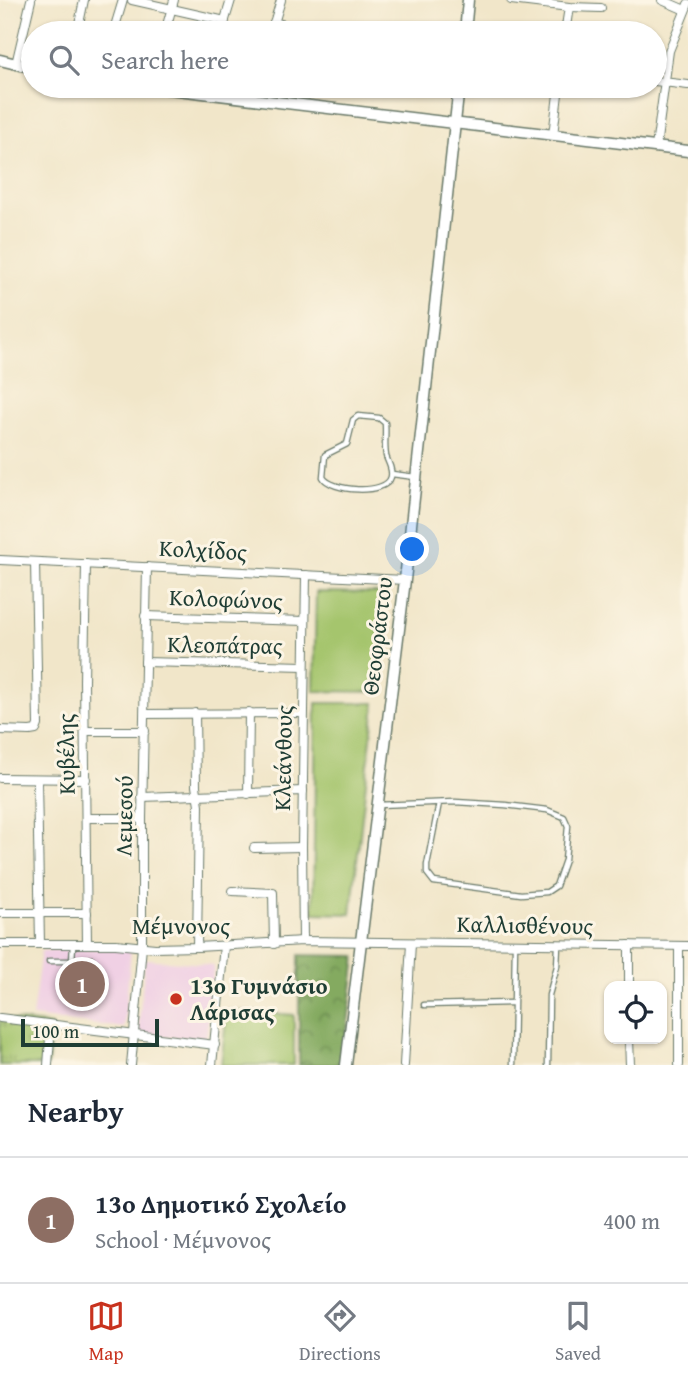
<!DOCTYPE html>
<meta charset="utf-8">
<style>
body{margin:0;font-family:"Gentium Book Plus",serif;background:#f6f6f7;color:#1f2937}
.controls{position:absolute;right:21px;bottom:21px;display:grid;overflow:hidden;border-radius:14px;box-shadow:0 2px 5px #0004}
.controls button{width:63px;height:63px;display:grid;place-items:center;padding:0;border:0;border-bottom:2px solid #e0e1e3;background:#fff;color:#1f2937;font:35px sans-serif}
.scale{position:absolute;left:21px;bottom:18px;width:138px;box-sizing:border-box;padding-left:7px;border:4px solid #1f3d34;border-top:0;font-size:19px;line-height:24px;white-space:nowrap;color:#1f3d34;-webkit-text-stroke:5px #fcf5e5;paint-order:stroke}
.you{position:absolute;left:413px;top:550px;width:24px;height:24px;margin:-18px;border:5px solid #fff;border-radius:50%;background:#1a73e8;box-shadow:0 0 0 10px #1a73e833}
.badge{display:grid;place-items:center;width:46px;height:46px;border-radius:50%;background:#c8321e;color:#fff;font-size:23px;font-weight:700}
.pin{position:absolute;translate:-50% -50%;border:4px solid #fff;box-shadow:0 2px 7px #0006}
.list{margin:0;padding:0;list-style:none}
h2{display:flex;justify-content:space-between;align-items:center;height:91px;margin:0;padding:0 28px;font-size:30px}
h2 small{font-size:23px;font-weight:400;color:#747a83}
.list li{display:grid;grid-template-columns:46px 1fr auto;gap:21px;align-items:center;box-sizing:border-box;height:126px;padding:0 28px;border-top:2px solid #e0e1e3}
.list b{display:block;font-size:26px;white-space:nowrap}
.list p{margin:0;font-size:23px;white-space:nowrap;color:#747a83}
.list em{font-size:23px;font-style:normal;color:#747a83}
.icon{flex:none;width:38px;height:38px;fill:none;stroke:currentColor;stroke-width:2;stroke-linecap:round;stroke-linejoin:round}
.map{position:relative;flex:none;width:688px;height:1065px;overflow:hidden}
.search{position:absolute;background:#fff;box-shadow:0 2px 5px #0004;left:21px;right:21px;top:21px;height:77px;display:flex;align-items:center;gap:18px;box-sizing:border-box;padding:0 24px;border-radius:38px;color:#747a83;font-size:26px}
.sheet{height:217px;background:#fff}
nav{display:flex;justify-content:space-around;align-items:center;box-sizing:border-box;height:98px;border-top:2px solid #e0e1e3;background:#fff;font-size:19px;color:#747a83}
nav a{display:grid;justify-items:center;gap:4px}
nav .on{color:#c8321e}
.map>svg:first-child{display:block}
.built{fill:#f0d0e4}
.grass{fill:url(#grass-tufts);stroke:#628150;stroke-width:2}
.forest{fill:url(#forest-crowns);stroke:#52744a;stroke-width:2}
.pitch{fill:#a5c56d;stroke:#628150;stroke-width:2}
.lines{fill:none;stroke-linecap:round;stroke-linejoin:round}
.lane-casing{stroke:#687868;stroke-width:7}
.street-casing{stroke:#687868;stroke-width:10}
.secondary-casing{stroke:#687868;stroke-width:13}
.lane{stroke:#fff;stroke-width:4.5}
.street{stroke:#fff;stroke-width:8}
.secondary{stroke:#fff;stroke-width:10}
.poi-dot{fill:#c8321e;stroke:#fcf5e5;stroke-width:2.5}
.labels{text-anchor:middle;stroke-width:6;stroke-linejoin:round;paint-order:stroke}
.street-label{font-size:23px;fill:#1f3d34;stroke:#fcf5e5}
.poi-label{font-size:23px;font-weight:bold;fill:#1f3d34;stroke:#fcf5e5;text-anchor:start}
</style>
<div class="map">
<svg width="688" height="1065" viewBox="0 0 688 1065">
<defs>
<pattern id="grass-tufts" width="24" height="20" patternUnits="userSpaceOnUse" patternTransform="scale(1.75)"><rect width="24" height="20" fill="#a5c56d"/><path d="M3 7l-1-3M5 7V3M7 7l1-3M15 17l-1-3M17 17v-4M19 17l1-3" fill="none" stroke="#86a15a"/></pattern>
<pattern id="forest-crowns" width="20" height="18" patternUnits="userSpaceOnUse" patternTransform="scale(1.75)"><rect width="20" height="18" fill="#84aa60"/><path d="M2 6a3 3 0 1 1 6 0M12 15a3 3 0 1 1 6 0" fill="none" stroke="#6b8c50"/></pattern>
</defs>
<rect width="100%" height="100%" fill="#fcf5e5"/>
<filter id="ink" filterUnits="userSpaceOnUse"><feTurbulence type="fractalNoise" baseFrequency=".0143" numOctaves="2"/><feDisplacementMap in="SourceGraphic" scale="14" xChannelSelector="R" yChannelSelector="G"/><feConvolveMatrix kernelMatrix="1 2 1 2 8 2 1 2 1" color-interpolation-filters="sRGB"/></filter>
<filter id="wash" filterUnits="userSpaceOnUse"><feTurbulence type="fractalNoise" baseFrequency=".00686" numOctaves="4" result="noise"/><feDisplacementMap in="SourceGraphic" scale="28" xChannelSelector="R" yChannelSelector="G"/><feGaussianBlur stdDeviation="1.57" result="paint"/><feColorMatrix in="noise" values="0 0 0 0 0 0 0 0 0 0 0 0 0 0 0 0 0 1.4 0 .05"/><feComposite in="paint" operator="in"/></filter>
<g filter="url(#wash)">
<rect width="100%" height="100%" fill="#f1e6c9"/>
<g class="built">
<path d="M73,949h58l-7,79 -92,-11 9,-66z"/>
<path d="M145,959l69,6 -8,76 -68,-7z"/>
</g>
<path class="grass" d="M0,1018l51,7 -3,40h-48z"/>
<path class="forest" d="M299,955l57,1 -13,109h-44z"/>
<g class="pitch">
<path d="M316,592l64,1 -2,99 -64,-1z"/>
<path d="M316,703h59l-24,211 -38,-1z"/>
<path d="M227,1010l67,5v50h-73z"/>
</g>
</g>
<g filter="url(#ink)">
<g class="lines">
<g class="lane-casing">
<g id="lane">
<path d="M358,416l21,2 6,5c1,11 -1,22 1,33 2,7 7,13 5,21 -5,19 -61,14 -68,0l2,-22 22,-11 6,-24z"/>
<path d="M392,474l23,3"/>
<path d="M378,805l77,-3 50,3 42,5 17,7 4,9 -3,34 -9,26 -9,6 -26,2 -87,-12 -7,-9v-8l12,-62"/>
<path d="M49,961h23l1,-16"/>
<path d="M72,961l20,-2"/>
<path d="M424,1005l89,-2"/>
<path d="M513,1065l2,-121"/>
<path d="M548,1065l1,-70 8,-29 1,-20"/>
</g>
</g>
<g class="street-casing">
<g id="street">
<path d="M132,0l93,21"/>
<path d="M511,0l58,7 32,1"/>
<path d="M662,0l23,10"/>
<path d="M274,22l40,11"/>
<path d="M167,25l7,-25"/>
<path d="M77,33l7,-33"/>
<path d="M113,33l10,-33"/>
<path d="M221,33l10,-33"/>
<path d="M271,33l10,-33"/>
<path d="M565,33l4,-26"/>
<path d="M16,64l15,-64"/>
<path d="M655,81l33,4"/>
<path d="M251,99l4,-13"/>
<path d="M553,135l6,-49"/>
<path d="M656,147l13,-96 19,-47"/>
<path d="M0,560l405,20"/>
<path d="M86,564l-2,117 3,263"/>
<path d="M145,616l160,5"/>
<path d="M145,662l159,4"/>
<path d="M195,713l1,73 3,19 -2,142"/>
<path d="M145,714l158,-1"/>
<path d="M0,730l30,1 6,-1 2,-5 -3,-163"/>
<path d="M85,731h60"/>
<path d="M0,778l86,1"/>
<path d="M37,779l3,165"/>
<path d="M248,794l1,-82"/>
<path d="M142,797l161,-6"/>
<path d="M86,818h56"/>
<path d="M254,848l48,-1"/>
<path d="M232,891l41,2 1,51"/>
<path d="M0,913h87"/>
<path d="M303,941l-1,-94 4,-272"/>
<path d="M0,944h116l39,4 42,-1 106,-6 385,5"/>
<path d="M629,945v41"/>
<path d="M0,1018l215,27"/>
<path d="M629,1039l1,26"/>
<path d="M48,1065l3,-40"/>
<path d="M131,1065l11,-118v-129l5,-251"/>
<path d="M212,1065l12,-119"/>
<path d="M404,1065l7,-122"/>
<path d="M679,1065v-119"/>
</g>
</g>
<g class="secondary-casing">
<g id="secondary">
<path d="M465,33l3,-33"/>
<path d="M0,60l33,8"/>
<path d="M144,86l544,65"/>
<path d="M346,1065l59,-485 54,-494"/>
</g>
</g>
<use href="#lane" class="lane"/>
<use href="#street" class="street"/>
<use href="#secondary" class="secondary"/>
</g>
</g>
<circle class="poi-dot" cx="176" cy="999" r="7"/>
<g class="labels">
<g class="street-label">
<text transform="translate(203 550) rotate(3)" y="8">Κολχίδος</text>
<text transform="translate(226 599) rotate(2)" y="8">Κολοφώνος</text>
<text transform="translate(377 636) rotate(-83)" y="8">Θεοφράστου</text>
<text transform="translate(225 645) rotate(1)" y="8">Κλεοπάτρας</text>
<text transform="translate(66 754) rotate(-91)" y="8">Κυβέλης</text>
<text transform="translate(283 758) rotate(-89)" y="8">Κλεάνθους</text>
<text transform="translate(124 816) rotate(-89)" y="8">Λεμεσού</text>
<text transform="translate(525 925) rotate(1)" y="8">Καλλισθένους</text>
<text x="181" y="934">Μέμνονος</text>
</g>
<g class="poi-label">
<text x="190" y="994">13ο Γυμνάσιο<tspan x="190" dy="26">Λάρισας</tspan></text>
</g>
</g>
</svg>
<div class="controls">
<button><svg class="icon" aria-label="locate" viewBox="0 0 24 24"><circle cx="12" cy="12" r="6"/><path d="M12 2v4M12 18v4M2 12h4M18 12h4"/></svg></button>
</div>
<div class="scale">100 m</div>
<div class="you"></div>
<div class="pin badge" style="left:82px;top:984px;background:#8d6e63">1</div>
<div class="search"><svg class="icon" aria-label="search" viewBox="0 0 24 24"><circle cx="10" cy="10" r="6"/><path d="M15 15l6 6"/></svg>Search here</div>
</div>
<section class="sheet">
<h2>Nearby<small></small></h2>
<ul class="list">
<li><span class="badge" style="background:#8d6e63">1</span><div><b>13ο Δημοτικό Σχολείο</b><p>School · Μέμνονος</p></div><em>400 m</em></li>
</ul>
</section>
<nav>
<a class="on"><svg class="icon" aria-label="map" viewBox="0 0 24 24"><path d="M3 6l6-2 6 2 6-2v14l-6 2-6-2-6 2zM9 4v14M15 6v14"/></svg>Map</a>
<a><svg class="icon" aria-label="directions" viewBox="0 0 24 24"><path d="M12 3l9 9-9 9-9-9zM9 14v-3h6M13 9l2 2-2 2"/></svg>Directions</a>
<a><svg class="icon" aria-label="saved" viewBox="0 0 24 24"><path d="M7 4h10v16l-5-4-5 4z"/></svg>Saved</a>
</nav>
